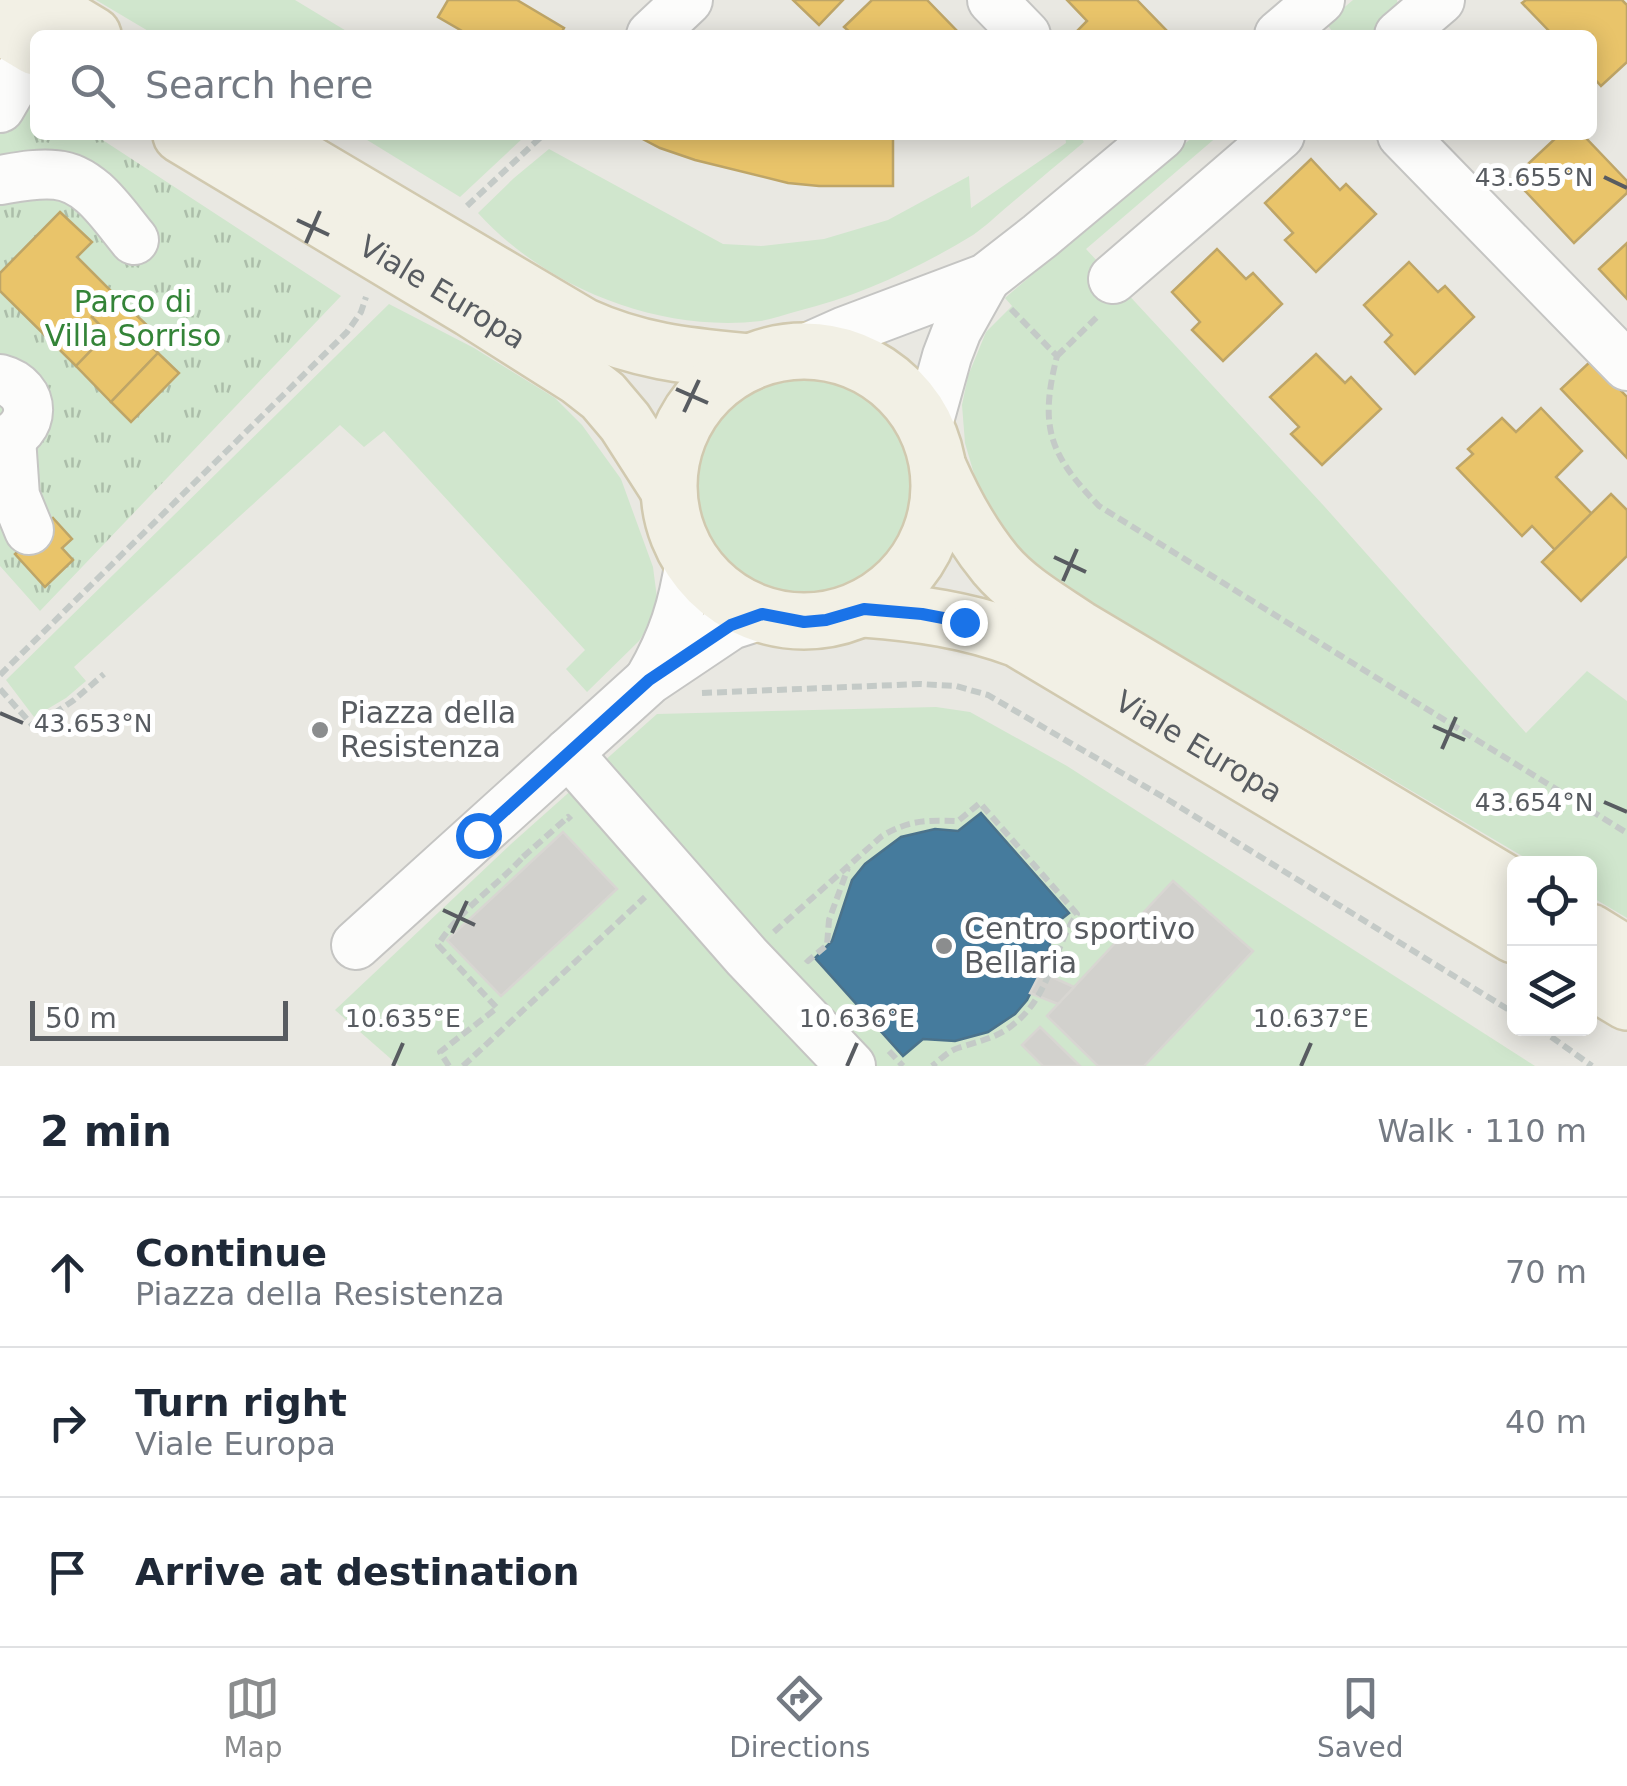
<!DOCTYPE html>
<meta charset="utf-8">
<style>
body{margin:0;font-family:"DejaVu Sans",sans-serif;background:#f2f2f3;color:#1f2937}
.controls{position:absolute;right:30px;bottom:30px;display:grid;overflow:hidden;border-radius:15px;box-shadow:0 5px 25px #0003}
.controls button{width:90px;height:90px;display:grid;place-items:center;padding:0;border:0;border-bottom:2px solid #e0e1e3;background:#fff;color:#1f2937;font:50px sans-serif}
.scale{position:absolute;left:30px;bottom:25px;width:258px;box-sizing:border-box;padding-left:10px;border:5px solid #585c61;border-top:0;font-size:28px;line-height:35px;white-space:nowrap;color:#585c61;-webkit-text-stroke:8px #fff;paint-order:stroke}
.stop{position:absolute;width:30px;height:30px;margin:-22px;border:8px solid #1a73e8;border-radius:50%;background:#fff}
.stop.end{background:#1a73e8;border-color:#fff;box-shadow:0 2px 10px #0008}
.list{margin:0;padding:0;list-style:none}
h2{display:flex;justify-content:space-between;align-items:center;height:130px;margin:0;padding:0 40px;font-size:42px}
h2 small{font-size:32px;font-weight:400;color:#747a83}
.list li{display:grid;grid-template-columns:65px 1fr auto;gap:30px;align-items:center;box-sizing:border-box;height:150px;padding:0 40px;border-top:2px solid #e0e1e3}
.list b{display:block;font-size:38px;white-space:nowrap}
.list p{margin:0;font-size:32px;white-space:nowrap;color:#747a83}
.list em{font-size:32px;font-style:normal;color:#747a83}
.icon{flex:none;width:55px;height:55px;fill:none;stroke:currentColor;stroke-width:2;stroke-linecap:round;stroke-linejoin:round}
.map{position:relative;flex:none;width:1627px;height:1066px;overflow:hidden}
.search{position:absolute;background:#fff;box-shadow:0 5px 25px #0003;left:30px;right:30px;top:30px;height:110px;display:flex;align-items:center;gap:25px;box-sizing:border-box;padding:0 35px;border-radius:15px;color:#747a83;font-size:38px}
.sheet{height:580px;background:#fff}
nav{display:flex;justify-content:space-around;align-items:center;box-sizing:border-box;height:140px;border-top:2px solid #e0e1e3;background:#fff;font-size:28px;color:#747a83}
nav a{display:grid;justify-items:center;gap:5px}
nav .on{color:#8b8d8e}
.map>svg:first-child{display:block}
.grass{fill:#d0e6cd}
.park{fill:url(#park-tufts)}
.homes{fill:#e9c46a;stroke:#bea567;stroke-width:2.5}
.public{fill:#457b9d;stroke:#4b728b;stroke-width:2.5}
.building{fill:#d2d1cd;stroke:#d8d6d2;stroke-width:2.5}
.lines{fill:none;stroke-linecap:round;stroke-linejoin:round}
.minor-casing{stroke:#c5c5c3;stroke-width:52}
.major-casing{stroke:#d1c9af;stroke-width:60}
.path{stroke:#c4cac7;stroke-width:6;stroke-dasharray:10 5;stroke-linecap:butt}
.minor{stroke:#fcfcfb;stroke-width:48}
.major{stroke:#f2f0e5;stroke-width:55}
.route{stroke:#1a73e8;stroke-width:12}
.ticks{fill:none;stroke:#585c61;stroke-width:4}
.poi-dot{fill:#8b8d8e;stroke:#fff;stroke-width:4}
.labels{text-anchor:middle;stroke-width:10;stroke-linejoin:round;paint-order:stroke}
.street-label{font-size:30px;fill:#585c61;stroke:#fff}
.park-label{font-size:30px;fill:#348438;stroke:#fff}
.poi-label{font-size:30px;fill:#585c61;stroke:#fff;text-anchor:start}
.ticks-label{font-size:25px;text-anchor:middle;fill:#585c61;stroke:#fff;stroke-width:10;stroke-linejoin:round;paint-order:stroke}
</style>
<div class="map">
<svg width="1627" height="1066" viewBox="0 0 1627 1066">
<defs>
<pattern id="park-tufts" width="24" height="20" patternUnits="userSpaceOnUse" patternTransform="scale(2.5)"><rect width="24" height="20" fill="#d0e6cd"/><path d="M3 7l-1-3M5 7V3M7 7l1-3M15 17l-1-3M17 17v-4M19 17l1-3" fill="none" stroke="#acbeaa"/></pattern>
</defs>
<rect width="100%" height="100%" fill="#e9e8e2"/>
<g class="grass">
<path d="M96,0h199l58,35h-198z"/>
<path d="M1353,0h44l3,15 -23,20h-42l-9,-12z"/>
<path d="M359,135h159l5,3 -63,59z"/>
<path d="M1065,135h14l5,7c-25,21 -50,42 -76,64 -11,9 -23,21 -35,29 -54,33 -114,61 -175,76 -12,3 -25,8 -37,10 -102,12 -215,-33 -283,-108l36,-35 35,-29 174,95 38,2 63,-7 64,-19 81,-44 2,32 95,-65z"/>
<path d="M1195,135h24l-133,114 238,257 202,227 61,-62 40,30v217l-37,-22v-32l-56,-1 -479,-282 -25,-18 -19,-20 -32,-52 -14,-48 -3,-38 6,-29 18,-44 26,-26 -7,-8z"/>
<path d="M389,304l85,44 81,50 27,27 39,54 32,88 4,31 -7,26 -11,17 -52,51 -21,-23 19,-19 -201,-219 -20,16 -24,-22 -266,242 12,14 -20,17 -32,19 -28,-37z"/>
<circle cx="805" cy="483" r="114"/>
<path d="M936,707l34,5 97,54 468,300h-1136l-64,-56 176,-166 146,-130z"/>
</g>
<path class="park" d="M0,95l5,5 30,7v28h60l246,161 -301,315 -40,-45z"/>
<g class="homes">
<path d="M448,0h69l47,28 -4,7h-91l-31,-18z"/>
<path d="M793,0h50l-24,25z"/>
<path d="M872,0h55l34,35h-108l-9,-8z"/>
<path d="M1067,0h70l29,30 -6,5h-78l-4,-5 9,-9z"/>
<path d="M1526,0h96l5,5v57l-26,24 -9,-10v-41h-39l-31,-32z"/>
<path d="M635,135h258v51h-74l-31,-3 -93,-23 -35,-12z"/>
<path d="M1559,135h24l44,46v12l-53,50 -61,-65z"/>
<path d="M1311,159l29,31 6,-6 30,30 -60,58 -31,-32 8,-7 -28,-30z"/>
<path d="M60,212l32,30 -15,15 37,37 -22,23 16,16 -32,33 -76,-75v-18z"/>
<path d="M1627,243v56l-28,-30z"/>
<path d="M1217,249l29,30 7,-6 29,31 -59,57 -31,-31 8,-8 -28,-30z"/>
<path d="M1409,262l29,30 7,-6 29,31 -59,57 -30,-32 7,-7 -28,-30z"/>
<path d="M114,294l37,35 -8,9 15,15 -47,49 -35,-36 32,-33 -16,-16z"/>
<path d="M158,353l21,20 -48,49 -20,-20z"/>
<path d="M1316,354l29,29 6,-6 30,32 -59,56 -31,-31 8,-7 -29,-30z"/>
<path d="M1592,360l35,37v61l-66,-69z"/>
<path d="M1541,408l41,43 -26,26 36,37 -37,36 -23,-24 -10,10 -65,-68 16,-14 -5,-5 34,-31 14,14z"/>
<path d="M1611,494l16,16v46l-46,45 -39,-39z"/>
<path d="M53,518l19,21 -10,9 11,12 -28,27 -30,-33z"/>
</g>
<path class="public" d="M981,813l88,100 -19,15v17l-9,27 -14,28 -12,14 -27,18 -33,9 -32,-2 -20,17 -88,-98 17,-17 20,-61 13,-16 36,-27 34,-8 23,2z"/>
<g class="building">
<path d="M563,832l54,57 -116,107 -54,-56z"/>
<path d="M1173,881l80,70 -109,115h-46l-51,-50z"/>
<path d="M1041,972l33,15 -16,17 -28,-11z"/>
<path d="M1040,1027l40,39h-37l-21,-21z"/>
</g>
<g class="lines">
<g class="minor-casing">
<g id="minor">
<path d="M992,0l34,35"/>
<path d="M651,35l37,-35"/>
<path d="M1279,35l41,-35"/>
<path d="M1399,35l41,-35"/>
<path d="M0,108l35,-60"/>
<path d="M1402,135l225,231"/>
<path d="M0,180c18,-3 37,-7 56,-5 35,3 57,40 78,65"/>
<path d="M1113,279l167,-144"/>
<path d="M800,351l45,-20 141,-53 54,-42 121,-101"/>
<path d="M0,379c38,10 37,52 0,63"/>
<path d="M927,428l20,-72 10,-26 29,-52"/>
<path d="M11,438l4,58 14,34"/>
<path d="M650,678c23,-40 33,-72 40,-118"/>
<path d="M568,753l179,204 104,109"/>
<path d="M356,945l293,-265 82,-55 31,-10"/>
</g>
</g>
<g class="major-casing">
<g id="major">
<path d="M35,0l58,35"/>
<path d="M0,26l35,21"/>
<path id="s1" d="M181,135l290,174 109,69 23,18 22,26 43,67"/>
<path d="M260,135l323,191c57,26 106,30 167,36"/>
<circle cx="804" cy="486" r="135"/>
<path d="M939,469c15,34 33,67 57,96 22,26 54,44 82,63l436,260"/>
<path id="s2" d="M864,609c53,4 104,11 154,30l496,296"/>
<path d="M1590,932l37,23"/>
<path d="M1590,980l37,22"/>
</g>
</g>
<g class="path">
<path d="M467,206l76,-71"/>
<path d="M1011,309l46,47c-18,71 -8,98 42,150l528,327"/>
<path d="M1057,356l42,-41"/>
<path d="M0,675l347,-343 14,-20 5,-15"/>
<path d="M0,689l34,38 40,-27 30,-26"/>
<path d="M702,693l218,-9 36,2 32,9 182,106 344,212"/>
<path d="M523,857l45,-40 3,3"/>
<path d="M774,932l108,-96c27,-16 45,-16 76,-15l22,-18 97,111c-24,35 -27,81 -62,109 -17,15 -36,18 -57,25 -10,3 -18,12 -26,18"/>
<path d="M806,959l2,2 19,-16 2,-25 19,-52"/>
<path d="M1539,1028l53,38"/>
<path d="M889,1051l14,15"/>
<path d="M449,1066l-9,-14 57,-44 -59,-63c21,-35 59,-59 85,-88"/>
<path d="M463,1066l182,-169"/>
</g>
<use href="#minor" class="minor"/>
<use href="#major" class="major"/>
</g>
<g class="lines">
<path class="route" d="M478,835l171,-155 82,-55 31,-11 42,8 22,-2 38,-11 58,5 42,8"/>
</g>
<path class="ticks" d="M1604,177l23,11M297,220l32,15M306,243l14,-32M676,389l32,14M684,412l15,-32M1054,557l32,15M1063,581l14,-32M0,713l23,10M1433,726l32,14M1442,749l14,-32M1604,802l23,10M443,910l32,15M452,933l15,-32M393,1066l10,-23M847,1066l10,-23M1301,1066l10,-23"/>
<g class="poi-dot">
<circle cx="320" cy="730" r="10"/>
<circle cx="944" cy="946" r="10"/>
</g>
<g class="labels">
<g class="street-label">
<text dy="10" stroke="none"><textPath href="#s1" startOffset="305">Viale Europa</textPath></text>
<text dy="10" stroke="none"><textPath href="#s2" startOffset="368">Viale Europa</textPath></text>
</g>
<g class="park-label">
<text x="133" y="312">Parco di<tspan x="133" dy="34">Villa Sorriso</tspan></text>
</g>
<g class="poi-label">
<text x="340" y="723">Piazza della<tspan x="340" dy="34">Resistenza</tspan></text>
<text x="964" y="939">Centro sportivo<tspan x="964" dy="34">Bellaria</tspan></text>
</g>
</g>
<g class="ticks-label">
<text x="1534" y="186">43.655°N</text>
<text x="93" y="732">43.653°N</text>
<text x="1534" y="811">43.654°N</text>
<text x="403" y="1027">10.635°E</text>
<text x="857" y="1027">10.636°E</text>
<text x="1311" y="1027">10.637°E</text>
</g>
</svg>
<div class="controls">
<button><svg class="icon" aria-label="locate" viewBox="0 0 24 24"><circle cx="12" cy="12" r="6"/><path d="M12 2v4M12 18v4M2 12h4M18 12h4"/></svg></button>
<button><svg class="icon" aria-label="layers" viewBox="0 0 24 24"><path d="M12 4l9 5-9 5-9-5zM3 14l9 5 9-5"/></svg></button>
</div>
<div class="scale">50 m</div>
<div class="stop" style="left:478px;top:835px"></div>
<div class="stop end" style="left:964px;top:622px"></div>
<div class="search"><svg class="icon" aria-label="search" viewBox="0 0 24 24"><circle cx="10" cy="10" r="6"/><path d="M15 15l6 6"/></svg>Search here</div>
</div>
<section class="sheet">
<h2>2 min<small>Walk · 110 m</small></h2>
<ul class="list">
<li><svg class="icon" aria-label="ahead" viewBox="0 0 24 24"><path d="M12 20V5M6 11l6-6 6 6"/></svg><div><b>Continue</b><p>Piazza della Resistenza</p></div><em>70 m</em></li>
<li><svg class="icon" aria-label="right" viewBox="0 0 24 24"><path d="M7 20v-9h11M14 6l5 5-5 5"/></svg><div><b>Turn right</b><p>Viale Europa</p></div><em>40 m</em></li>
<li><svg class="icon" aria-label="arrive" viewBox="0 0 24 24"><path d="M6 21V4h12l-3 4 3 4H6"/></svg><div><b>Arrive at destination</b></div></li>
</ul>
</section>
<nav>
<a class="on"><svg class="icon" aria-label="map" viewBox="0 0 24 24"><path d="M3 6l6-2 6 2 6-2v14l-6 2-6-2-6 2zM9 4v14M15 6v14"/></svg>Map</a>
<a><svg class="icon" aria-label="directions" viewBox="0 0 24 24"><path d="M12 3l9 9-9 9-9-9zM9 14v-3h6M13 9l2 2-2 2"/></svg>Directions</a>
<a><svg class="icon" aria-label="saved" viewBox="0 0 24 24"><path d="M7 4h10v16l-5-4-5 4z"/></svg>Saved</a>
</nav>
